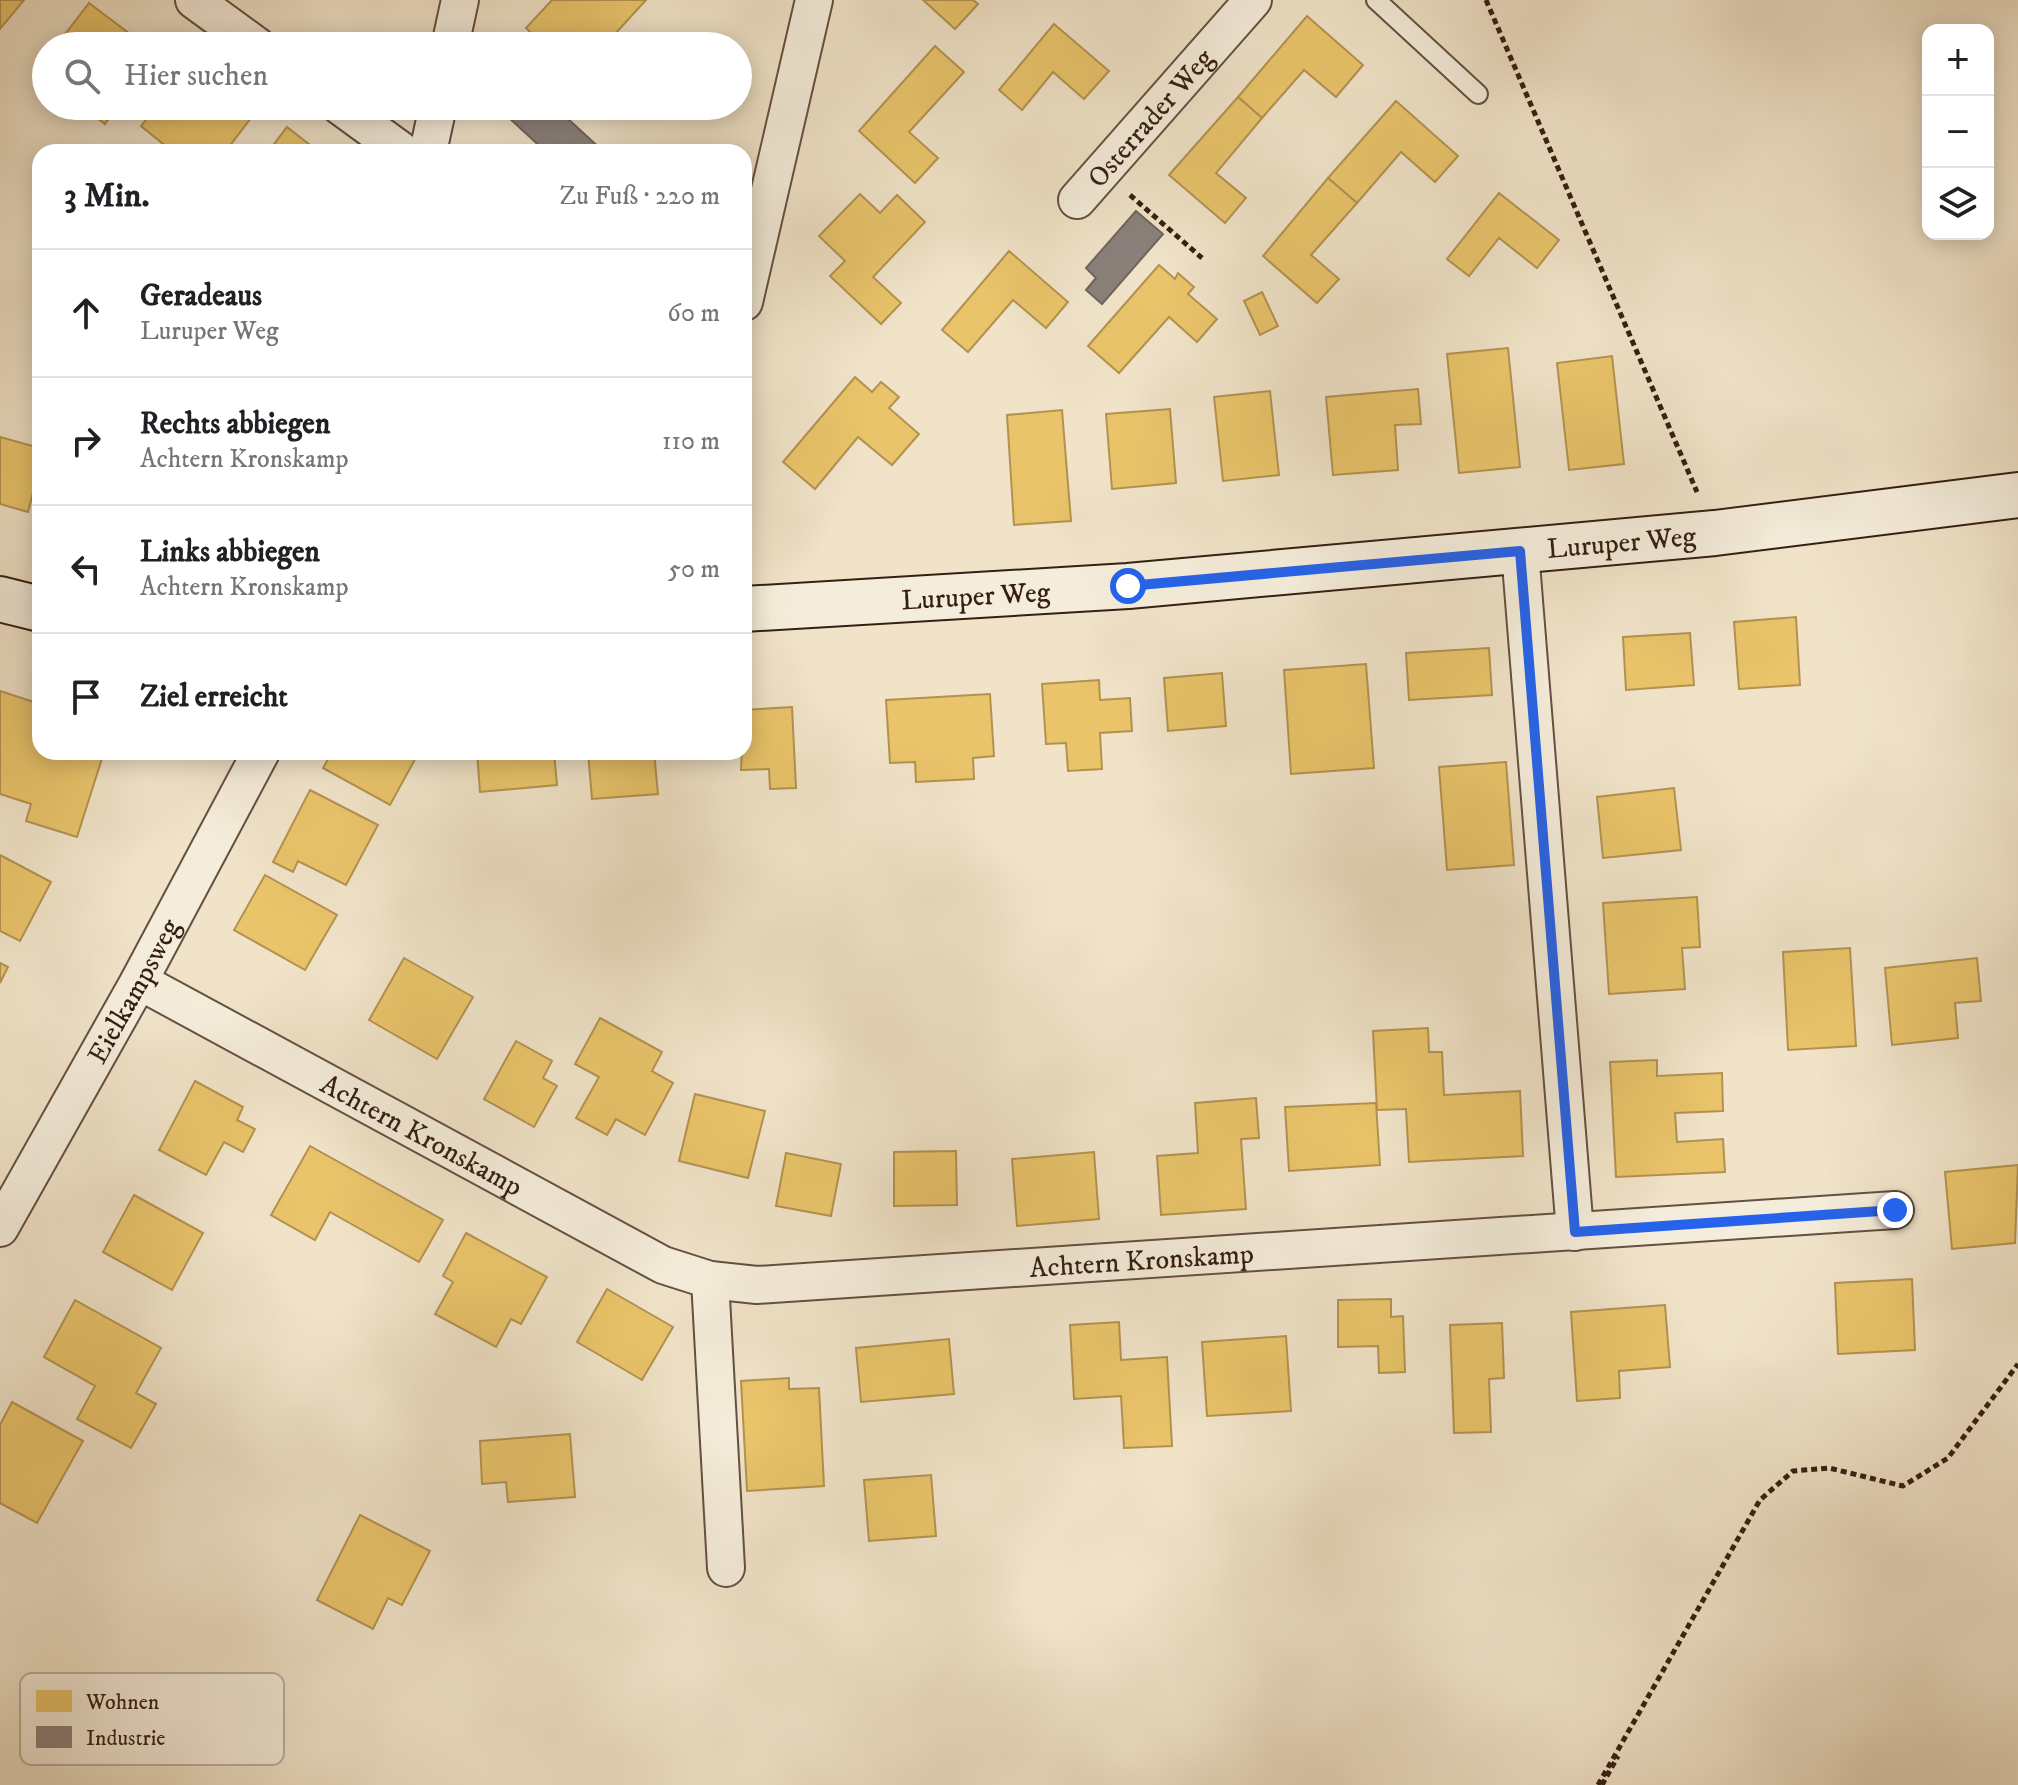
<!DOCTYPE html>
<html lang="de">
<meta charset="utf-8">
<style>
body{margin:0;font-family:"IM FELL DW Pica",serif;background:#f2f2f2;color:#202124}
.controls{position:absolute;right:24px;top:24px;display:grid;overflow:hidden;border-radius:16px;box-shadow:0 4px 20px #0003}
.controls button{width:72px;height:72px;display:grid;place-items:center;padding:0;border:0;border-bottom:2px solid #e0e0e0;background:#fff;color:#202124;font:40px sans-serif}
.stop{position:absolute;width:24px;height:24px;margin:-18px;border:6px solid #2563eb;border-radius:50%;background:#fff}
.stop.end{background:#2563eb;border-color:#fff;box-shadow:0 2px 8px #0008}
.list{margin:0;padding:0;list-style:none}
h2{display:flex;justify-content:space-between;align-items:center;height:104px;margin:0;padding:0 32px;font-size:34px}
h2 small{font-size:26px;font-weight:400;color:#757577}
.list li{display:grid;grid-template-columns:52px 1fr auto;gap:24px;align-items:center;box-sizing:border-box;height:128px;padding:0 32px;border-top:2px solid #e0e0e0}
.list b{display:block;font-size:30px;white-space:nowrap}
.list p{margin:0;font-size:26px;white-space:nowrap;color:#757577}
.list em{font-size:26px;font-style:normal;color:#757577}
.icon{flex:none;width:44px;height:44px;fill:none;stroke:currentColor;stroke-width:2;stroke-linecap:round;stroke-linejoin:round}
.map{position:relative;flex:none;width:2018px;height:1785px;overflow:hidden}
.search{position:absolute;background:#fff;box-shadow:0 4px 20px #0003;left:32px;top:32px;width:720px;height:88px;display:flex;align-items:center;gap:20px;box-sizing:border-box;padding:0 28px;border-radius:44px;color:#757577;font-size:30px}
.panel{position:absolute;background:#fff;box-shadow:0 4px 20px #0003;left:32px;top:144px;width:720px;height:616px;border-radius:24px}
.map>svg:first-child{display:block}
.homes{fill:#e9c46a;stroke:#b39250;stroke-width:2}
.industry{fill:#8a817c;stroke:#70645c;stroke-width:2}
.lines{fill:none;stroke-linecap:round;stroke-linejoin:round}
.lane-casing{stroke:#645040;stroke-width:22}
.street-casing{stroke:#645040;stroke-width:40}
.secondary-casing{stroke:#351f12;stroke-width:48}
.path{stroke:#351f12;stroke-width:5;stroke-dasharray:6 4;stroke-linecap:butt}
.lane{stroke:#f5eddb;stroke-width:18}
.street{stroke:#f5eddb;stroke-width:36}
.secondary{stroke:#f5eddb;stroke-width:44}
.route{stroke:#2563eb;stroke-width:10}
.labels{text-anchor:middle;stroke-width:8;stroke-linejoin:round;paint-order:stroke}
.street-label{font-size:28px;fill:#351f12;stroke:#f5eddb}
.key{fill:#f5eddb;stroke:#bbaf9f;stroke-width:2}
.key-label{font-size:22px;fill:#351f12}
</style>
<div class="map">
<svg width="2018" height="1785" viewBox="0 0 2018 1785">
<rect width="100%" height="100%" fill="#f0e3c8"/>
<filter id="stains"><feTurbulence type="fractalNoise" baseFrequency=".0025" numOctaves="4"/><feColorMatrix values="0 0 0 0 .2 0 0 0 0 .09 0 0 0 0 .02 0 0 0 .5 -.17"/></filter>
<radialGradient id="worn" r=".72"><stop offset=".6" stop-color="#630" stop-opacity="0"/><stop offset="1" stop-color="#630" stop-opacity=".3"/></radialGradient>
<g class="homes">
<path d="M0,0h24l-24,29z"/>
<path d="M552,0h94l-42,46h-59l-19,-18z"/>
<path d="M923,0h50l5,4 -23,25z"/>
<path d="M89,3l57,43h-90z"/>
<path d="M1307,16l56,49 -27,32 -32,-27 -42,48 -24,-21z"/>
<path d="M1054,24l55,47 -25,28 -31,-27 -31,38 -23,-20z"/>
<path d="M935,46l29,26 -55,60 29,26 -23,25 -56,-52z"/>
<path d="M46,60v20l-10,-8z"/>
<path d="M1238,97l24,21 -46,55 30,25 -21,25 -56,-48z"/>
<path d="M1396,101l62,55 -23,26 -34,-30 -44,51 -29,-25z"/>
<path d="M81,106h37l-13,18z"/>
<path d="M157,106h87l10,8 -29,38h-52l-32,-26z"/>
<path d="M287,127l32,25h-51z"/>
<path d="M1328,178l29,25 -46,52 28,24 -22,24 -54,-47z"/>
<path d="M1499,193l60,47 -22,28 -38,-30 -30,38 -22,-17z"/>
<path d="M860,194l20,19 17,-18 28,27 -52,55 28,26 -20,21 -51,-48 15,-15 -26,-25z"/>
<path d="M1009,251l59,51 -22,26 -33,-28 -45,52 -26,-22z"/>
<path d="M1159,265l16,14 3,-6 16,14 -6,7 29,25 -20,23 -28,-25 -50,56 -31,-27z"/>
<path d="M1262,292l16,34 -18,9 -16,-34z"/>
<path d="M1508,348l12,119 -61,6 -12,-119z"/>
<path d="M1612,356l12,108 -55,6 -12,-107z"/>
<path d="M855,377l17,15 9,-10 18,15 -10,11 30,26 -27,31 -34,-28 -43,52 -32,-27z"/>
<path d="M1418,389l3,35 -26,1 3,45 -65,5 -7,-78z"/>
<path d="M1270,391l9,84 -56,6 -9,-84z"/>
<path d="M1170,409l6,74 -64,6 -6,-75z"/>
<path d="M1062,410l9,111 -57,4 -7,-110z"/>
<path d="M0,437l40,11v18l-12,46 -28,-8z"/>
<path d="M1796,617l4,68 -61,4 -5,-67z"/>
<path d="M1690,633l4,52 -68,5 -3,-53z"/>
<path d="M1489,648l3,47 -83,5 -3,-47z"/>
<path d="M1366,664l8,104 -83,6 -7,-104z"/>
<path d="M1222,673l4,53 -58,5 -4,-53z"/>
<path d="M1099,680l1,20 30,-2 2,33 -32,2 2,36 -34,2 -2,-28 -20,1 -4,-60z"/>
<path d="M0,691l40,13v48h64l-27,85 -51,-16 5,-17 -31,-10z"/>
<path d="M990,694l4,62 -21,2 1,21 -58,3 -1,-20 -25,1 -4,-63z"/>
<path d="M792,707l4,81 -26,1 -1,-20 -28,1 3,-60z"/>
<path d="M332,752h87l-29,53 -67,-37z"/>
<path d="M477,752h77l3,33 -77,7z"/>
<path d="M588,752h66l4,42 -66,5z"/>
<path d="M1506,762l8,103 -67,5 -8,-103z"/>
<path d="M1674,788l7,62 -78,8 -6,-61z"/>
<path d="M310,790l68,35 -32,60 -48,-24 -5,11 -20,-10z"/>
<path d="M0,855l51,27 -31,59 -20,-10z"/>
<path d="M265,875l72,40 -32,55 -71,-40z"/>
<path d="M1697,897l3,50 -18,1 3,41 -76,5 -6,-91z"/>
<path d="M1850,948l6,98 -68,4 -5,-98z"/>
<path d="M404,958l69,39 -36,62 -68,-39z"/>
<path d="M1977,958l4,43 -26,2 3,35 -66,7 -7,-77z"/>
<path d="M0,963l8,4 -8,16z"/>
<path d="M600,1018l62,34 -10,19 21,12 -28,52 -29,-16 -9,16 -31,-17 23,-41 -24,-13z"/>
<path d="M1428,1028l1,24h13l2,43 76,-4 3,65 -114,6 -3,-53 -29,1 -4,-79z"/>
<path d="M516,1041l36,20 -9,17 14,8 -23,41 -50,-28z"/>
<path d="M1657,1060v16l65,-3 1,38 -48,2 2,29 46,-3 2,33 -109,5 -6,-115z"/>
<path d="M195,1081l48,26 -6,13 18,9 -12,23 -19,-10 -18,33 -47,-25z"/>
<path d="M695,1094l70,17 -17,67 -69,-17z"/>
<path d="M1256,1098l3,40 -18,1 5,70 -85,6 -4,-59 41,-3 -3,-50z"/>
<path d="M1376,1103l4,62 -91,6 -4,-64z"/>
<path d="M310,1146l133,74 -24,42 -89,-50 -15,28 -44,-25z"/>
<path d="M956,1151l1,54 -63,1v-54z"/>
<path d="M1094,1152l5,67 -82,7 -5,-67z"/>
<path d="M786,1153l55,11 -10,52 -55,-10z"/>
<path d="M2018,1165l-3,78 -63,6 -7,-77z"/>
<path d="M134,1195l69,38 -31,57 -69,-38z"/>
<path d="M466,1233l81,44 -26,47 -10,-5 -15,28 -61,-33 18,-32 -10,-6z"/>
<path d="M1912,1279l3,71 -77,4 -3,-71z"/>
<path d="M607,1289l66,38 -31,53 -65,-38z"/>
<path d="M1391,1299v18l12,-1 2,56 -26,1 -1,-27 -40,1v-47z"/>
<path d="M75,1300l86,48 -25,45 20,11 -25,44 -54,-29 18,-33 -51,-29z"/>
<path d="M1665,1305l5,62 -51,4 1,27 -43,3 -6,-89z"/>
<path d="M1119,1322l2,38 46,-3 5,89 -48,2 -3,-52 -47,3 -4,-74z"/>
<path d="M1502,1323l2,55 -15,1 2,53 -37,1 -4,-108z"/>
<path d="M1286,1336l5,75 -84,5 -5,-74z"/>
<path d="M949,1339l5,55 -93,8 -5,-54z"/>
<path d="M789,1378v11l30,-1 5,98 -77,5 -6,-110z"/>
<path d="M12,1402l71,39 -46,82 -37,-20v-78z"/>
<path d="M570,1434l5,63 -67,5 -2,-20 -24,2 -2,-43z"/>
<path d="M931,1475l5,61 -67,5 -5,-61z"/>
<path d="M360,1515l70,36 -28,54 -14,-7 -15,31 -56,-29z"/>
</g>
<g class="industry">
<path d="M514,106h40l50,46h-58l-40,-37z"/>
<path d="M1136,211l27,23 -61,70 -16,-14 10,-12 -10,-10z"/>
</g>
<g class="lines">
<g class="lane-casing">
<path id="lane" d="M1376,0l102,94"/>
</g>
<g class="street-casing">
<g id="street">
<path d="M194,0l63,46"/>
<path d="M450,46l10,-46"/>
<path d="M340,106l63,46"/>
<path d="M428,152l10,-46"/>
<path id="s1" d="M1077,200l176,-200"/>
<path d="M744,302l70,-302"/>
<path d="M1520,551l55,681"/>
<path id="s2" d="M139,981l524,284 47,15 47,5 1138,-75"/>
<path id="s3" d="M0,1228l139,-247 122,-229"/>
<path d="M710,1280l16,288"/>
</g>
</g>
<g class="secondary-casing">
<g id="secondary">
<path d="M0,599l40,10"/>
<path id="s4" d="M744,609l384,-23 587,-53 303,-38"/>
</g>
</g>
<g class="path">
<path d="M1486,0l211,492"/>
<path d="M1130,195l72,63"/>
<path d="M1598,1785l162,-285 33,-29 36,-3 74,18 45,-28 70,-94"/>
<path d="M1602,1785l16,-29"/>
</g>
<use href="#lane" class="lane"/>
<use href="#street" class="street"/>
<use href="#secondary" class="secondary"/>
</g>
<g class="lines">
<path class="route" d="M1128,586l392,-35 55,681 320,-22"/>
</g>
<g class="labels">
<g class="street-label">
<text dy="10" stroke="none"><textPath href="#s1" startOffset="110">Osterrader Weg</textPath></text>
<text dy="10" stroke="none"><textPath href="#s4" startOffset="880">Luruper Weg</textPath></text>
<text dy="10" stroke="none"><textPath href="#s4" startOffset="232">Luruper Weg</textPath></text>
<text dy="10" stroke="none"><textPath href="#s3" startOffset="272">Eielkampsweg</textPath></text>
<text dy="10" stroke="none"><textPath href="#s2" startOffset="322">Achtern Kronskamp</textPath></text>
<text dy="10" stroke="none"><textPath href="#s2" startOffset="1078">Achtern Kronskamp</textPath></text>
</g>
</g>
<rect x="20" y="1673" width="264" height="92" rx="12" class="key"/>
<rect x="36" y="1690" width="36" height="22" fill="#e9c46a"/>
<rect x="36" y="1726" width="36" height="22" fill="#8a817c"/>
<g class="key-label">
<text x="86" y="1709">Wohnen</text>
<text x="86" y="1745">Industrie</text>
</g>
<rect width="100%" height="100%" filter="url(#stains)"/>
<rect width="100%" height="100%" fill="url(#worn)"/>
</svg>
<div class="controls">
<button>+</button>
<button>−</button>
<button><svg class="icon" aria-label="layers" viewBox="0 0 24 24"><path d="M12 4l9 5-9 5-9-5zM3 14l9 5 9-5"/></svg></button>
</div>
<div class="stop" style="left:1128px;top:586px"></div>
<div class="stop end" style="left:1895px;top:1210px"></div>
<div class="search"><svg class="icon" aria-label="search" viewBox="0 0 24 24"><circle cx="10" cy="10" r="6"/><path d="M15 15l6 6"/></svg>Hier suchen</div>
<section class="panel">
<h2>3 Min.<small>Zu Fuß · 220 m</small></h2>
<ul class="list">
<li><svg class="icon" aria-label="ahead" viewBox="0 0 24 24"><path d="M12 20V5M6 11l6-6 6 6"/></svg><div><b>Geradeaus</b><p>Luruper Weg</p></div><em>60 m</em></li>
<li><svg class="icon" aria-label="right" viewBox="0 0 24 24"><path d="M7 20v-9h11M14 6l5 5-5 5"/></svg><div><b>Rechts abbiegen</b><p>Achtern Kronskamp</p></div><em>110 m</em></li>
<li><svg class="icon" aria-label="left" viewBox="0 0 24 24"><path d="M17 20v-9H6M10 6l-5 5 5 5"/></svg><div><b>Links abbiegen</b><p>Achtern Kronskamp</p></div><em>50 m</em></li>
<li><svg class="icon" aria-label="arrive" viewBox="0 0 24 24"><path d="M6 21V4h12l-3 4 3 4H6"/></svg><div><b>Ziel erreicht</b></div></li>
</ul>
</section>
</div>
